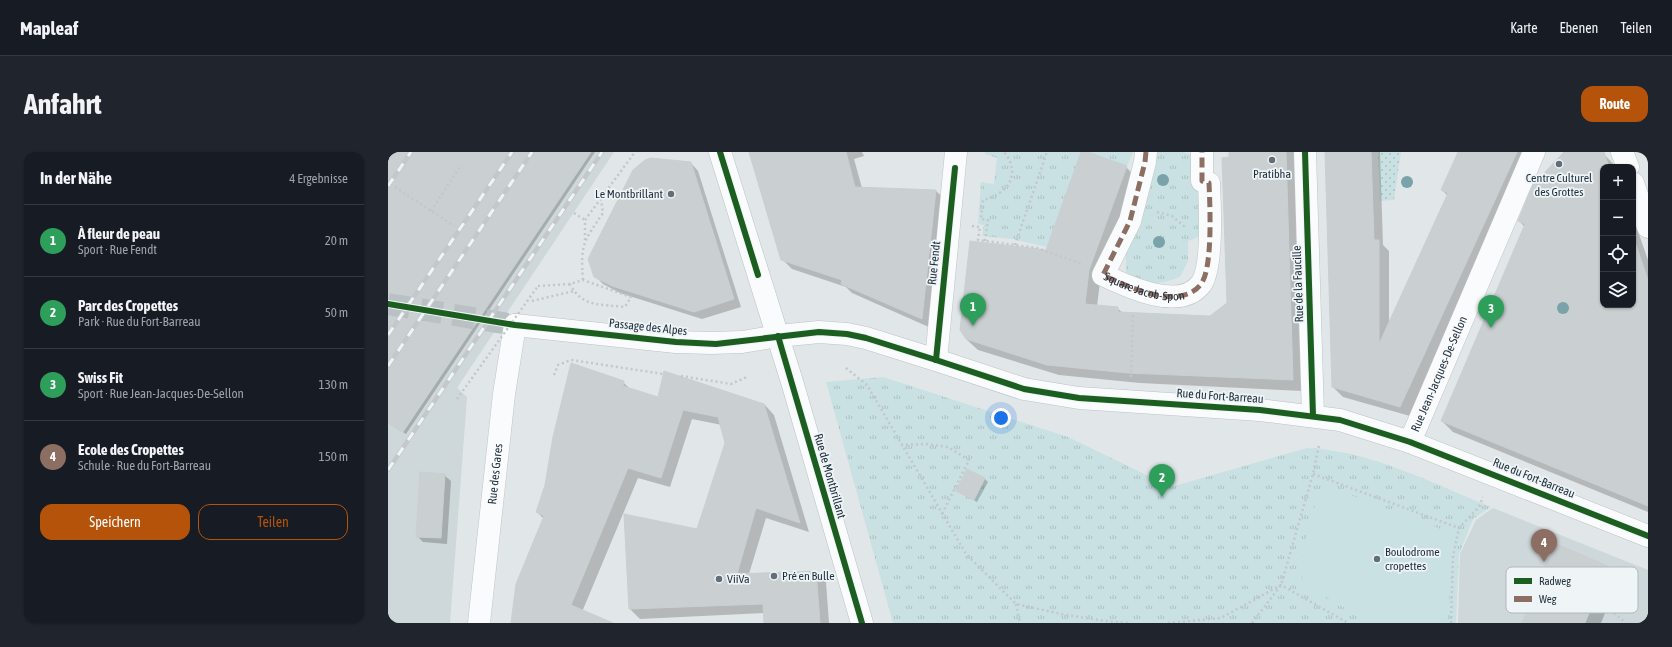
<!DOCTYPE html>
<html lang="de">
<meta charset="utf-8">
<style>
body{margin:0;font-family:"Asap Condensed",sans-serif;background:#20242c;color:#f1f3f6}
.controls{position:absolute;right:12px;top:12px;display:grid;overflow:hidden;border-radius:8px;box-shadow:0 1px 3px #0004}
.controls button{width:36px;height:36px;display:grid;place-items:center;padding:0;border:0;border-bottom:1px solid #363941;background:#171b24;color:#f1f3f6;font:20px sans-serif}
.you{position:absolute;left:613px;top:266px;width:14px;height:14px;margin:-10px;border:3px solid #fff;border-radius:50%;background:#1a73e8;box-shadow:0 0 0 6px #1a73e833}
.badge{display:grid;place-items:center;width:26px;height:26px;border-radius:50%;background:#b45309;color:#fff;font-size:13px;font-weight:700}
.pin{position:absolute;translate:-50% -33px;filter:drop-shadow(0 1px 2px #0008)}
.pin::after{content:'';position:absolute;top:21px;width:14px;height:12px;background:inherit;clip-path:polygon(0 0,100% 0,50% 100%)}
.list{margin:0;padding:0;list-style:none}
h2{display:flex;justify-content:space-between;align-items:center;height:52px;margin:0;padding:0 16px;font-size:17px}
h2 small{font-size:13px;font-weight:400;color:#9ea1a6}
.list li{display:grid;grid-template-columns:26px 1fr auto;gap:12px;align-items:center;box-sizing:border-box;height:72px;padding:0 16px;border-top:1px solid #363941}
.list b{display:block;font-size:15px;white-space:nowrap}
.list p{margin:0;font-size:13px;white-space:nowrap;color:#9ea1a6}
.list em{font-size:13px;font-style:normal;color:#9ea1a6}
.actions{display:flex;gap:8px;padding:12px 16px}
.actions a{flex:1;padding:9px 0;border:1px solid #b45309;border-radius:12px;text-align:center;font-size:14px;color:#b45309}
.actions .main{background:#b45309;color:#fff}
.icon{flex:none;width:22px;height:22px;fill:none;stroke:currentColor;stroke-width:2;stroke-linecap:round;stroke-linejoin:round}
.map{position:relative;flex:none;width:1260px;height:471px;overflow:hidden;border-radius:12px}
header{display:flex;align-items:center;gap:24px;box-sizing:border-box;height:56px;padding:0 20px;background:#171b24;border-bottom:1px solid #363941}
header strong{font-size:19px}
nav{display:flex;gap:22px;margin-inline-start:auto;font-size:14px}
.intro{display:flex;align-items:center;justify-content:space-between;box-sizing:border-box;height:96px;padding:0 24px}
h1{margin:0;font-size:28px}
.button{padding:10px 18px;border-radius:12px;background:#b45309;color:#fff;font-size:14px;font-weight:700}
main{display:flex;gap:24px;padding:0 24px}
aside{flex:1;background:#171b24;border-radius:12px;box-shadow:0 1px 3px #0004}
.map>svg:first-child{display:block}
.built{fill:#ced7da}
.grass{fill:url(#grass-tufts)}
.garden{fill:url(#garden-dots)}
.pitch{fill:#c9e1e2}
.shadow{fill:#0003}
.building{fill:#cacfd1;stroke:#cacfd1}
.lines{fill:none;stroke-linecap:round;stroke-linejoin:round}
.secondary-tunnel{stroke:#bac1c5;stroke-width:22;stroke-dasharray:22 11;stroke-linecap:butt}
.street-casing{stroke:#c0c4c6;stroke-width:23}
.secondary-casing{stroke:#bcc2c5;stroke-width:23}
.path{stroke:#c2c7cc;stroke-width:2.5;stroke-dasharray:2 3;stroke-linecap:butt}
.street{stroke:#fafbfc;stroke-width:22}
.secondary{stroke:#fafbfc;stroke-width:22}
.rail-casing{stroke:#c5c8ca;stroke-width:4.5}
.rail{stroke:#eff5f7;stroke-width:3;stroke-dasharray:9;stroke-linecap:butt}
.path-bridge{stroke:#c2c7cc;stroke-width:2.5;stroke-dasharray:2 3;stroke-linecap:butt}
.quiet{stroke:#8d6e63;stroke-width:5;stroke-dasharray:10 5;stroke-linecap:butt}
.cycleway-casing{stroke:#eff5f7;stroke-width:8}
.cycleway{stroke:#1b5e20;stroke-width:6}
.tree{fill:#7aa2a9}
.poi-dot{fill:#626e78;stroke:#eff5f7;stroke-width:1.5}
.labels{text-anchor:middle;stroke-width:3.5;stroke-linejoin:round;paint-order:stroke}
.poi-label{font-size:12px;fill:#1e2e3b;stroke:#eff5f7;text-anchor:start}
.street-label{font-size:12px;fill:#1e2e3b;stroke:#eff5f7}
.key{fill:#eff5f7;stroke:#b0b9bf;stroke-width:1}
.key-label{font-size:11px;fill:#1e2e3b}
</style>
<header>
<strong>Mapleaf</strong>
<nav><a>Karte</a><a>Ebenen</a><a>Teilen</a></nav>
</header>
<div class="intro"><h1>Anfahrt</h1><a class="button">Route</a></div>
<main>
<aside>
<h2>In der Nähe<small>4 Ergebnisse</small></h2>
<ul class="list">
<li><span class="badge" style="background:#2e9e5b">1</span><div><b>À fleur de peau</b><p>Sport · Rue Fendt</p></div><em>20 m</em></li>
<li><span class="badge" style="background:#2e9e5b">2</span><div><b>Parc des Cropettes</b><p>Park · Rue du Fort-Barreau</p></div><em>50 m</em></li>
<li><span class="badge" style="background:#2e9e5b">3</span><div><b>Swiss Fit</b><p>Sport · Rue Jean-Jacques-De-Sellon</p></div><em>130 m</em></li>
<li><span class="badge" style="background:#8d6e63">4</span><div><b>Ecole des Cropettes</b><p>Schule · Rue du Fort-Barreau</p></div><em>150 m</em></li>
</ul>
<div class="actions"><a class="main">Speichern</a><a>Teilen</a></div>
</aside>
<div class="map">
<svg width="1260" height="471" viewBox="0 0 1260 471">
<defs>
<pattern id="grass-tufts" width="24" height="20" patternUnits="userSpaceOnUse"><rect width="24" height="20" fill="#c9e1e2"/><path d="M3 7l-1-3M5 7V3M7 7l1-3M15 17l-1-3M17 17v-4M19 17l1-3" fill="none" stroke="#acc1c3"/></pattern>
<pattern id="garden-dots" width="8" height="8" patternUnits="userSpaceOnUse"><rect width="8" height="8" fill="#c9e1e2"/><path d="M2 2h.1M6 6h.1" fill="none" stroke="#acc1c3" stroke-width="1.8" stroke-linecap="round"/></pattern>
</defs>
<rect width="100%" height="100%" fill="#e1e6e8"/>
<g class="built">
<path d="M0,0h226l-157,236 10,9 -17,226h-62z"/>
<path d="M1105,356l155,62v53h-190l2,-69 16,-34z"/>
</g>
<g class="grass">
<path d="M597,0h96l-34,95 -35,-8 -30,-3 2,-11 -6,-1 3,-42 13,2 3,-26 -12,-4z"/>
<path d="M700,0h45l-6,14z"/>
<path d="M764,0h31l14,4 2,81 -11,4v20l-8,16c-21,8 -34,9 -54,-5l-1,-59z"/>
<path d="M495,225l185,60 103,50 136,-39c62,2 127,36 184,59l-18,12 -14,35 -3,69h-563l-67,-241z"/>
</g>
<path class="garden" d="M990,0h23l-7,48 -14,1z"/>
<path class="pitch" d="M941,341l24,3 101,38 -7,89h-77l-64,-38c-2,-4 -5,-9 -5,-14 -1,-12 9,-54 14,-65 3,-6 8,-9 14,-13z"/>
<g class="shadow">
<path d="M0,0h207l-189,282 -18,-11z"/>
<path d="M363,0h111l2,4 -10,3 8,29 74,3 10,9 -15,128 -79,-35 -6,-6 -54,-18 -10,-10z"/>
<path d="M694,0l44,15 11,11 -37,104 -3,24 20,2 6,5 87,4 18,-14 2,-151h66l7,239 -163,-8 -81,-8 -81,-25 -12,-11 81,-88z"/>
<path d="M938,0h54l3,93 6,6v74l59,-129 -6,-6 17,-38h68l-117,264 -67,-19 -10,-10z"/>
<path d="M1184,0h27l5,2 12,13h-13v138h30v-88l15,43v252l-195,-80 -11,-11 83,-194 -6,-6z"/>
<path d="M303,11l7,8 43,136 -39,12 -82,-26 -17,-9 -8,-8z"/>
<path d="M235,230l7,7 28,9 106,6 10,11 35,117 -43,-14 -17,56 67,-2 10,10 3,41h-64l-1,-10 -124,6 -10,-10 -5,-94 73,15 32,-77 -8,-28 -30,-6 -22,68 -32,-9 -56,134 5,11h-75l32,-104 -7,-7z"/>
<path d="M56,323l7,6 -4,63 -24,-2 -6,-6z"/>
<path d="M597,327l3,3 -11,20 -20,-11z"/>
<path d="M1219,415l12,12 -18,44h-78z"/>
</g>
<g class="building">
<path d="M0,0h203l-188,280 -15,-9z"/>
<path d="M361,0h97l9,35 81,3 -14,129 -81,-35 1,-4 -61,-20z"/>
<path d="M693,0h7l39,14 -38,104 -4,34 33,3v5l92,4 17,-13 -5,-145 7,-1v-5h57l7,228 -165,-7 -81,-8 -81,-26 -6,-9 10,-89 76,9z"/>
<path d="M937,0h46l3,88h5v104l69,-151 -7,-3 17,-38h59l-117,255 -68,-20z"/>
<path d="M1176,0h40l5,15h-6v138h30v-69l15,44v226l-207,-85 84,-197 -7,-3 15,-36z"/>
<path d="M263,6l40,4 43,137 -40,13 -82,-26 -18,-9 -6,-18 45,-89 12,-10z"/>
<path d="M183,211l53,18 -1,5 35,11 6,-26 100,33 36,119 -44,-15 -19,66 79,-3 4,52h-56l-1,-19 -134,5 -5,-95 73,15 28,-86 -7,-26 -35,-7 -22,68 -33,-10 -57,137 42,18h-102l5,-39 28,-68 -8,-4 9,-27 8,-48z"/>
<path d="M579,317l18,9 -11,22 -18,-9z"/>
<path d="M32,320l25,2 -4,64 -25,-1z"/>
<path d="M1166,391l54,23 -23,57h-63z"/>
</g>
<g class="lines">
<path class="secondary-tunnel" d="M0,152l127,21"/>
<g class="street-casing">
<g id="street">
<path id="s1" d="M758,0l-1,10 -15,59 -27,54c23,11 77,37 98,9 12,-16 9,-79 8,-101l-7,-2v-29"/>
<path d="M917,0l8,264"/>
<path d="M1234,0l6,15"/>
<path d="M1245,31l15,44"/>
<path d="M548,208l20,-208"/>
<path id="s2" d="M1022,290l124,-290"/>
<path id="s3" d="M91,471l25,-229 11,-69"/>
</g>
</g>
<g class="secondary-casing">
<g id="secondary">
<path d="M332,0l73,233 69,238"/>
<path d="M127,173l161,17 35,1 31,-1 36,-6 41,-4 28,2 19,4 70,22 88,29 55,9 181,12 80,10 70,22 238,94"/>
</g>
</g>
<g class="path">
<path d="M7,35l59,39"/>
<path d="M43,59l30,-46"/>
<path d="M769,60l15,4 13,11"/>
<path d="M186,61l11,7"/>
<path d="M584,74l8,1 -2,13 59,8 45,16"/>
<path d="M197,88v-20l50,-68"/>
<path d="M597,89l3,-21 -7,-1 2,-19c25,-6 39,-26 21,-48"/>
<path d="M627,93l32,-93"/>
<path d="M195,128c-3,-36 1,-39 20,-67l-2,-14"/>
<path d="M150,134l32,-2 13,-4 48,17 -6,10c-23,-3 -43,1 -55,-23"/>
<path d="M144,149l42,-10"/>
<path d="M458,216l21,17 99,169 50,50 50,11 39,6 24,2"/>
<path d="M166,223l4,-10 13,-5 92,14"/>
<path d="M293,224l50,8 16,-7"/>
<path d="M743,225l2,-64"/>
<path d="M513,293l25,-1 22,3 21,13 -27,54"/>
<path d="M925,322l146,54 20,-21 4,-10"/>
<path d="M1207,445l31,26"/>
<path d="M628,452l4,19"/>
<path d="M780,471l53,-5 60,-33 67,38"/>
<path d="M864,471l29,-38 32,-111 6,-29"/>
<path d="M1063,471l2,-67 6,-28"/>
</g>
<use href="#street" class="street"/>
<use href="#secondary" class="secondary"/>
<g class="rail-casing">
<g id="rail">
<path d="M0,5l3,-5"/>
<path d="M0,34l23,-34"/>
<path d="M0,183l124,-183"/>
<path d="M0,214l144,-214"/>
<path d="M0,318l214,-318"/>
</g>
</g>
<use href="#rail" class="rail"/>
<path class="path-bridge" d="M69,247l81,-113"/>
<path class="quiet" d="M758,0l-1,10 -15,59 -27,54c23,11 77,37 98,9 12,-16 9,-79 8,-101l-7,-2v-29"/>
<g class="cycleway-casing">
<g id="cycleway">
<path d="M332,0l38,123"/>
<path d="M917,0l8,264"/>
<path d="M0,152l127,21 161,17 40,2 103,-12 28,2 19,4 70,22 88,29 55,9 181,12 80,10 70,22 238,94"/>
<path d="M390,184l84,287"/>
<path d="M548,208l19,-192"/>
</g>
</g>
<use href="#cycleway" class="cycleway"/>
</g>
<g class="tree">
<circle cx="775" cy="28" r="6"/>
<circle cx="1019" cy="30" r="6"/>
<circle cx="771" cy="90" r="6"/>
<circle cx="1175" cy="156" r="6"/>
</g>
<g class="poi-dot">
<circle cx="884" cy="8" r="4"/>
<circle cx="1171" cy="12" r="4"/>
<circle cx="283" cy="42" r="4"/>
<circle cx="989" cy="407" r="4"/>
<circle cx="386" cy="424" r="4"/>
<circle cx="331" cy="427" r="4"/>
</g>
<g class="labels">
<g class="poi-label">
<text x="884" y="26" text-anchor="middle">Pratibha</text>
<text x="1171" y="30" text-anchor="middle">Centre Culturel<tspan x="1171" dy="14">des Grottes</tspan></text>
<text x="275" y="46" text-anchor="end">Le Montbrillant</text>
<text x="997" y="404">Boulodrome<tspan x="997" dy="14">cropettes</tspan></text>
<text x="394" y="428">Pré en Bulle</text>
<text x="339" y="431">ViiVa</text>
</g>
<g class="street-label">
<text transform="translate(546 111) rotate(-84)" y="4">Rue Fendt</text>
<text dy="4" stroke="none"><textPath href="#s1" startOffset="175">Square Jacob-Spon</textPath></text>
<text transform="translate(910 132) rotate(-92)" y="4">Rue de la Faucille</text>
<text transform="translate(260 175) rotate(6)" y="4">Passage des Alpes</text>
<text dy="4" stroke="none"><textPath href="#s2" startOffset="74">Rue Jean-Jacques-De-Sellon</textPath></text>
<text transform="translate(832 244) rotate(4)" y="4">Rue du Fort-Barreau</text>
<text dy="4" stroke="none"><textPath href="#s3" startOffset="150">Rue des Gares</textPath></text>
<text transform="translate(442 324) rotate(74)" y="4">Rue de Montbrillant</text>
<text transform="translate(1146 326) rotate(22)" y="4">Rue du Fort-Barreau</text>
</g>
</g>
<rect x="1118" y="415" width="132" height="46" rx="6" class="key"/>
<rect x="1126" y="426" width="18" height="6" fill="#1b5e20"/>
<rect x="1126" y="444" width="18" height="6" fill="#8d6e63"/>
<g class="key-label">
<text x="1151" y="433">Radweg</text>
<text x="1151" y="451">Weg</text>
</g>
</svg>
<div class="controls">
<button>+</button>
<button>−</button>
<button><svg class="icon" aria-label="locate" viewBox="0 0 24 24"><circle cx="12" cy="12" r="6"/><path d="M12 2v4M12 18v4M2 12h4M18 12h4"/></svg></button>
<button><svg class="icon" aria-label="layers" viewBox="0 0 24 24"><path d="M12 4l9 5-9 5-9-5zM3 14l9 5 9-5"/></svg></button>
</div>
<div class="you"></div>
<div class="pin badge" style="left:585px;top:174px;background:#2e9e5b">1</div>
<div class="pin badge" style="left:774px;top:345px;background:#2e9e5b">2</div>
<div class="pin badge" style="left:1103px;top:176px;background:#2e9e5b">3</div>
<div class="pin badge" style="left:1156px;top:410px;background:#8d6e63">4</div>
</div>
</main>
